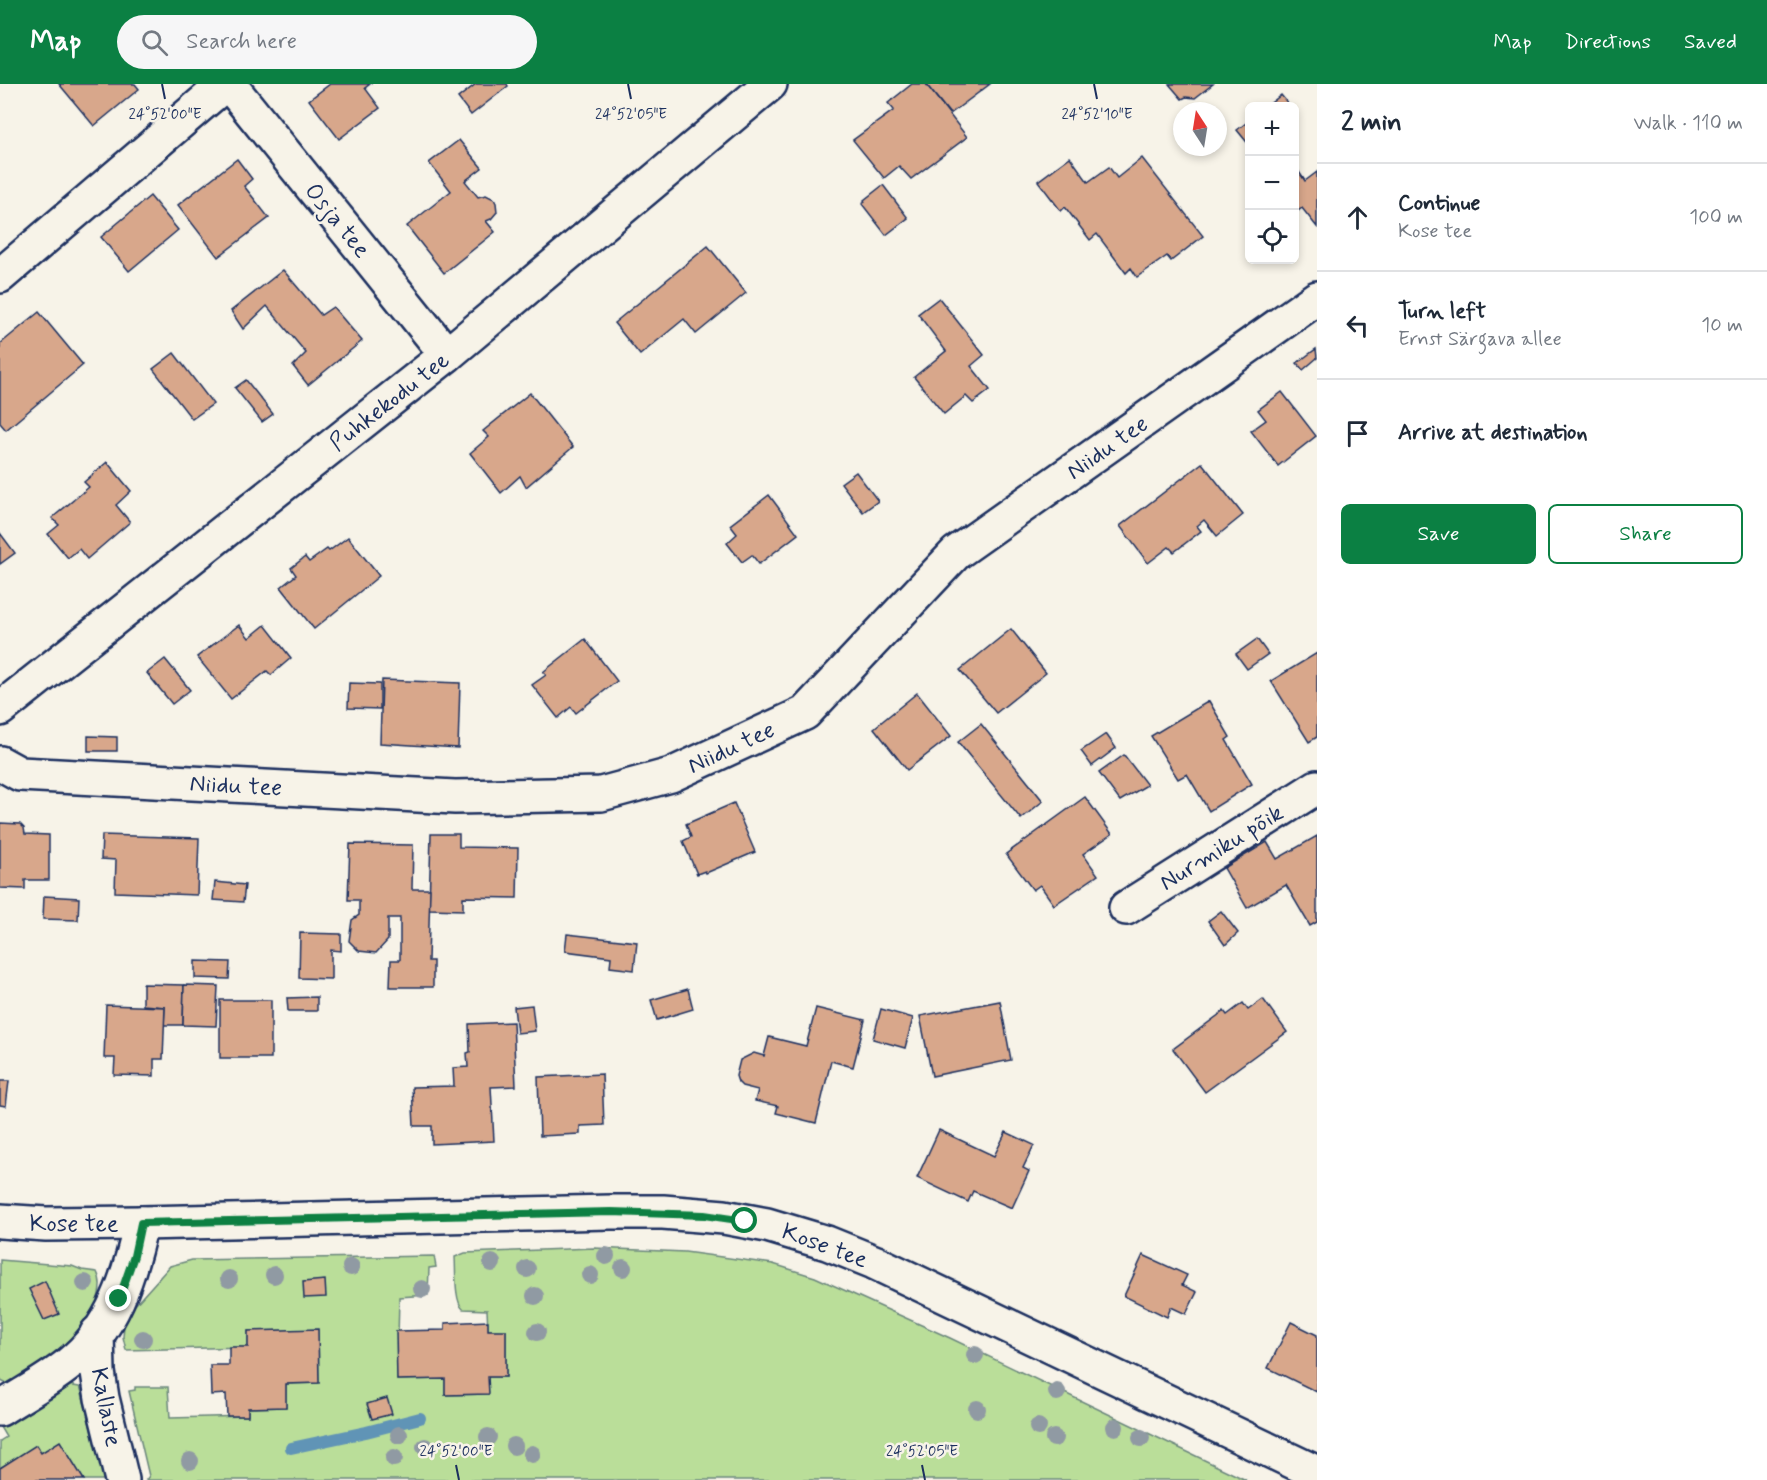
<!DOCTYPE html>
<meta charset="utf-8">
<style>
body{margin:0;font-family:Mynerve,sans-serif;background:#f6f6f7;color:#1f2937}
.controls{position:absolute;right:18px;top:18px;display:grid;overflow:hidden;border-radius:9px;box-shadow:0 3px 9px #0003}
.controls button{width:54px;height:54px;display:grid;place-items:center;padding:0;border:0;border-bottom:2px solid #e0e1e3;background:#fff;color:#1f2937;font:30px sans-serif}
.compass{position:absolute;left:1173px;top:18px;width:54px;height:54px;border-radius:50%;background:#fff;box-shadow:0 3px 9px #0003;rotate:348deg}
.stop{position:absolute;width:18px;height:18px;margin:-14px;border:4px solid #0b8043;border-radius:50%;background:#fff}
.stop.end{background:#0b8043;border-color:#fff;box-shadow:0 2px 6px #0008}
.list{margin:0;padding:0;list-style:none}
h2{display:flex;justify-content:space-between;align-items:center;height:78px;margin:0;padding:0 24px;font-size:26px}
h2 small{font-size:20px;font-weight:400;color:#747a83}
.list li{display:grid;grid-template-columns:39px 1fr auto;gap:18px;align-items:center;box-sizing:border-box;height:108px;padding:0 24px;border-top:2px solid #e0e1e3}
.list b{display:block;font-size:22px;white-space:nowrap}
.list p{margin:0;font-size:20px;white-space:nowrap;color:#747a83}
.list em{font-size:20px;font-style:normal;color:#747a83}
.actions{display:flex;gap:12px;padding:18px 24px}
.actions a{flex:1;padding:14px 0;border:2px solid #0b8043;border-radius:9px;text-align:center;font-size:21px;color:#0b8043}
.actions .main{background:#0b8043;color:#fff}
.icon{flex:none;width:33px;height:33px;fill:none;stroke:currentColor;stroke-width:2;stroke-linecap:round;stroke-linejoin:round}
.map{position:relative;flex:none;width:1317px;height:1396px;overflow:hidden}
header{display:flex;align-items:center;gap:36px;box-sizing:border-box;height:84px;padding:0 30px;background:#0b8043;color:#fff}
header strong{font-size:28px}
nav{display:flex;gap:33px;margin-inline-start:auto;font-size:21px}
.search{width:420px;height:54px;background:#f6f6f7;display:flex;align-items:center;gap:15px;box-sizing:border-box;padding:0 21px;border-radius:33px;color:#747a83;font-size:22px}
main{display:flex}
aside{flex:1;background:#fff}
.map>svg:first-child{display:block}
.green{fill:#bade99;stroke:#6a867c;stroke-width:1.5}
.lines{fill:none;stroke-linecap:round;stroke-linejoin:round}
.stream{stroke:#6194b6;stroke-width:12}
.building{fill:#d8a78b;stroke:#1b2f5e;stroke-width:1.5}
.street-casing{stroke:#1b2f5e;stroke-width:38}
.secondary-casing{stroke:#1b2f5e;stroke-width:38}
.street{stroke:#f7f3e8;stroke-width:33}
.secondary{stroke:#f7f3e8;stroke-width:33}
.tree{fill:#909aa3}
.route{stroke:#0b8043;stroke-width:8}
.ticks{fill:none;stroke:#1b2f5e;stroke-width:2}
.labels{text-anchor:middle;stroke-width:5;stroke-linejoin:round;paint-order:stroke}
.street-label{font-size:24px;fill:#1b2f5e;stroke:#f7f3e8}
.ticks-label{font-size:15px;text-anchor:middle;fill:#1b2f5e;stroke:#f7f3e8;stroke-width:5;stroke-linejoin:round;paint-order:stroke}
</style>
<header>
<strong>Map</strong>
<div class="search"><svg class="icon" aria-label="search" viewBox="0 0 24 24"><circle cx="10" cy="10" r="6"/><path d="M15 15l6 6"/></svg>Search here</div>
<nav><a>Map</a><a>Directions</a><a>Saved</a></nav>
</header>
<main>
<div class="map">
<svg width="1317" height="1396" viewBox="0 0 1317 1396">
<rect width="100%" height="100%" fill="#f7f3e8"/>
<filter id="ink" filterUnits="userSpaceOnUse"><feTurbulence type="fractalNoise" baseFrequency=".0167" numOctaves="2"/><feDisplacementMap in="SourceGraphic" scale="12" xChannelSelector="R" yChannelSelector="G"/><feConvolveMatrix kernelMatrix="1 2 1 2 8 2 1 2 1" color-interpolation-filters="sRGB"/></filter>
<g filter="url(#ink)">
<g class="green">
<path d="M594,1164l91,4 88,12 42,13 135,61 296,142h-1100l3,-4 -20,-85 6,-1v-3h33l2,31 78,-2v-8l38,-1v-23l33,-1 -1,-53 -70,1v16l-122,3 -3,-13 1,-11 11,-21 35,-39 22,-6 242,-4 2,11 -7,1 -1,27 -29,2 -2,83 48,-1v16l43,-1v-17h18v-46l-18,-1 -1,-20 -24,-1c-9,-8 -7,-39 -8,-52l10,-4z"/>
<path d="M0,1176l72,6 10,4 15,2c12,23 -15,62 -34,77 -16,13 -36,26 -54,36l-8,-4 -1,-4z"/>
<path d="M68,1301l11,2 2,2 23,91h-20l-24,-38 -19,11 -5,-7 -36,22v-27l6,-4 -6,-10 31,-21z"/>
</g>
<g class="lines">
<path class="stream" d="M291,1364l75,-16 54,-14"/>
</g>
<g class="building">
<path d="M59,0h76l4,5 -45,37z"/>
<path d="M330,0h40l-5,4 15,20 -41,31 -30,-39z"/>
<path d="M476,0h31l1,2 -37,29 -13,-17z"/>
<path d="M912,0h14l41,53 -56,42 -12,-13 -15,12 -31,-38 41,-30 -6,-7z"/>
<path d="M926,0h64l-40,30z"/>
<path d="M1169,0h44l-18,14 -9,-1 -4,2z"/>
<path d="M1281,11l9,11h-23z"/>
<path d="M1250,36v26l-13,-16z"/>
<path d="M459,56l23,28 -17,13 13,16 8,-2 8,4 2,4 1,9 -6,7 -5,2 9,11 -51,41 -37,-47 44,-35 -22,-28z"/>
<path d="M1070,73l18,25 21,-15 8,11 25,-20 61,78 -32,25 -4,-5 -30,21 -6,-9 -5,5 -29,-39 -7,6 -25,-33 -4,4 -23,-30z"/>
<path d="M237,75l15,20 -8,7 25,32 -51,39 -40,-52z"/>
<path d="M1295,82l10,15 12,-9v55l-15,-19 -8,6z"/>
<path d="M883,101l25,33 -22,17 -24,-31 3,-2 -1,-2z"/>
<path d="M150,112l28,34 -49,41 -28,-34z"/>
<path d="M708,162l38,47 -50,41 -12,-15 -44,36 -26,-32z"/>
<path d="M283,186l38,45 12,-8 29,34 -54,44 -15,-19 13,-13 -39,-47 -24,23 -12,-18z"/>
<path d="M939,214l45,57 -13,11 19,24 -17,13 -7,-7 -22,18 -30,-37 32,-26 -28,-37z"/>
<path d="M39,228l44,53 -77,65 -6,-7v-79z"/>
<path d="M1316,265l1,9 -14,12 -6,-7z"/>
<path d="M174,269l39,51 -21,15 -39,-50z"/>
<path d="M246,296l27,34 -11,8 -27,-34z"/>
<path d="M1282,308l34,44 -38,30 -27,-35 15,-11 -8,-10z"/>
<path d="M530,309l43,54 -47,40 -6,-11 -19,17 -31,-40 19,-16 -6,-6z"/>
<path d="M107,378l24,29 -15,14 14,17 -43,37 -8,-10 -11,9 -20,-24 11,-9 -7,-7 37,-31 -5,-5z"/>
<path d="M1202,379l41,52 -26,21 -13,-16 -7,6 4,5 -27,21 -5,-5 -21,16 -28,-37z"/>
<path d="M856,388l22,29 -15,11 -22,-29z"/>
<path d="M769,411l29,39 -39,30 -7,-9 -10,7 -15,-19 10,-9 -7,-9z"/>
<path d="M0,449l15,20 -15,11z"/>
<path d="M348,453l31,39 -65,53 -33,-42 15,-12 -5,-7 14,-11 4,5 18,-13 2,2z"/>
<path d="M239,541l10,13 16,-13 26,33 -20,17 -4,-4 -36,28 -34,-42z"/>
<path d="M1011,545l35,44 -50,40 -36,-43z"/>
<path d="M585,555l32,42 -41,32 -5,-6 -13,11 -26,-33 14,-10 -3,-3z"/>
<path d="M1257,555l11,15 -21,15 -11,-15z"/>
<path d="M1317,569v84l-8,5 -38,-61z"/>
<path d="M165,575l25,31 -18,14 -25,-31z"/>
<path d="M382,596l78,3 -2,65 -78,-5z"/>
<path d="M349,599l31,1v25l-32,-1z"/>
<path d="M917,609l34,43 -44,34 -33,-42z"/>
<path d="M1209,617l21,36 -4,3 26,44 -43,27 -22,-37 -9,5 -27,-43z"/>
<path d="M981,640l62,77 -22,18 -63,-77z"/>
<path d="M1106,650l10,14 -24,18 -11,-15z"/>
<path d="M88,652l29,1v14h-29z"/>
<path d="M1124,671l23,30 -27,16 -21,-28z"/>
<path d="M1085,713l27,37 -29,20 15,21 -44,30 -14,-20 -7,5 -27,-36z"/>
<path d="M734,719l21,49 -49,21 -1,-2 -8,3 -14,-33 8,-4 -5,-13z"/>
<path d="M0,739l20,1 4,4 1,6 24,1v45h-24v9l-25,-1z"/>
<path d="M431,750h28v13l59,1 -1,50 -54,-1v13l-34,-1z"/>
<path d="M102,751l97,3 -2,57 -82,-3 1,-32 -15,-1z"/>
<path d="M1317,752v86l-7,4 -24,-41 -39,23 -23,-40 43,-26 10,17z"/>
<path d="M350,760l63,1 -1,44h18l-2,72h5v26h-43l1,-27h9v-42h-12v22l-12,13 -17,-2 -10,-10 3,-21 7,-5v-15h-11z"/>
<path d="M215,798l30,3 -2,17 -30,-2z"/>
<path d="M44,812l35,2 -1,22 -35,-1z"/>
<path d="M1221,827l17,22 -13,12 -17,-24z"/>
<path d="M300,849l41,1v17l-10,-1v29l-32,-1z"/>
<path d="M567,850l70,8 -3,28 -24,-3 1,-10 -46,-6z"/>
<path d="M195,877l35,1 -1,17 -34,-1z"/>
<path d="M143,900l41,1 -1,40h-19l1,-18 -22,-2z"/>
<path d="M184,901l34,1 -2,40 -33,-1z"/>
<path d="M688,905l5,20 -36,11 -6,-20z"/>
<path d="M317,913v14h-29l-1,-13z"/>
<path d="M1263,915l24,33 -82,60 -32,-43 51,-38 3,4 16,-12 5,7z"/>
<rect x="220" y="916" width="51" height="58"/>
<path d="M1000,917l11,59 -79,16 -12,-60z"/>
<path d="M106,921l59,2 -2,52h-9v17l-40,-1 1,-17h-11z"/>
<path d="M532,921l3,26 -18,2 -3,-26z"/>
<path d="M816,924l49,12 -12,47 -22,-6 -15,62 -40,-10 2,-7 -23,-5 3,-11 -16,-4 -4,-4 -2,-6 4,-16 14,-7 10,3 5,-19 37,9z"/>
<path d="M881,925l32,9 -8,30 -32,-9z"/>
<path d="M513,938l3,64 -25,1 3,54 -62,3v-18h-18l-2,-39 42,-1 -1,-18 15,-1 -1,-14 3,-1 -1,-28z"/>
<path d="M602,990l2,51 -24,1v8l-40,2 -2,-59z"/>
<path d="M0,997h9l-3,25 -6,-1z"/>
<path d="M939,1046l55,26 12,-24 28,13 -11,23 6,3 -17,37 -39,-17 -5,11 -51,-24z"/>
<path d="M1143,1171l44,20 -5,10 15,7 -11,22 -15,-7 -4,10 -43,-21z"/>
<path d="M325,1196l1,17 -22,1 -1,-16z"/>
<path d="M45,1197l14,33 -15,6 -15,-31z"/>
<path d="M488,1237v9h18v47h-18l1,17 -44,1v-16l-48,1 -1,-49 49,-1v-7z"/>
<path d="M1291,1238l26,13v57l-49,-24z"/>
<path d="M318,1245l1,54 -33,1v23l-38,1v8h-21l-1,-22 -15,1 -1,-30h19v-18h19v-16z"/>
<path d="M387,1314l5,16 -20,5 -5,-15z"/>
<path d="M60,1357l24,39h-84v-12l36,-23 5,8z"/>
</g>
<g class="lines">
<g class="street-casing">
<g id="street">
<path d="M229,0l218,271"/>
<path d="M0,192l225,-192"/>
<path d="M0,625l447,-354 323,-271"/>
<path d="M0,679l20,11 435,23 146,-3 70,-19 134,-62 151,-160 361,-255"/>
<path d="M1126,824l191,-121"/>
<path d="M97,1249l1,39 4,26 20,82"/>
<path d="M0,1325c23,-15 48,-28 69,-45 44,-34 61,-90 72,-141"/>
</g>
</g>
<g class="secondary-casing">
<path id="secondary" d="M0,1137l46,3 95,-1 470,-11h52l61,5 43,8 60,18 47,19 443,211"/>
</g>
<use href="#street" class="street"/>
<use href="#secondary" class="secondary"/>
</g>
<g class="tree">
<circle cx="606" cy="1172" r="9"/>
<circle cx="492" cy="1179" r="9"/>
<circle cx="351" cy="1183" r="9"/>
<circle cx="623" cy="1184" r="9"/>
<circle cx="527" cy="1185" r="9"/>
<circle cx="274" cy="1191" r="9"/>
<circle cx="590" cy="1191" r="9"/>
<circle cx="229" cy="1195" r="9"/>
<circle cx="85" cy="1199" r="9"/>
<circle cx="422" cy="1205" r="9"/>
<circle cx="535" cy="1212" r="9"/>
<circle cx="537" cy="1248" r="9"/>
<circle cx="143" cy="1255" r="9"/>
<circle cx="975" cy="1271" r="9"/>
<circle cx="1057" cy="1308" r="9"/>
<circle cx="977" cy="1325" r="9"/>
<circle cx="1038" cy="1343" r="9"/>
<circle cx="1115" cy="1343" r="9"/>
<circle cx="399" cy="1351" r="9"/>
<circle cx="488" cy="1353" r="9"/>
<circle cx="1054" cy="1354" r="9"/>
<circle cx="1141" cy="1354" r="9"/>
<circle cx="514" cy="1362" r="9"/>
<circle cx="425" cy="1363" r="9"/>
<circle cx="532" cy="1370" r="9"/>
<circle cx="394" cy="1374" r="9"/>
<circle cx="190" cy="1377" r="9"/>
</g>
</g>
<g class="lines" filter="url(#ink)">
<path class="route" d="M119,1215l15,-43 7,-33 470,-11 93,3 41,6"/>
</g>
<path class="ticks" d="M162,0l3,15M628,0l3,15M1094,0l3,15M456,1381l3,15M922,1381l3,15"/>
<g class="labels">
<g class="street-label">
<text transform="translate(338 136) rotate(51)" y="8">Osja tee</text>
<text transform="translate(389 317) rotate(-38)" y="8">Puhkekodu tee</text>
<text transform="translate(1107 363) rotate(-35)" y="8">Niidu tee</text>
<text transform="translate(731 663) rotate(-25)" y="8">Niidu tee</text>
<text transform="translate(236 701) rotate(3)" y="8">Niidu tee</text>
<text transform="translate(1221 763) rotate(-32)" y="8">Nurmiku põik</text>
<text x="74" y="1147">Kose tee</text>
<text transform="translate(825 1161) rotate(20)" y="8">Kose tee</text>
<text transform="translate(107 1323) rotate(79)" y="8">Kallaste</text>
</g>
</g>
<g class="ticks-label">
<text x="165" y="35">24°52'00"E</text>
<text x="631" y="35">24°52'05"E</text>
<text x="1097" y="35">24°52'10"E</text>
<text x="456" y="1372">24°52'00"E</text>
<text x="922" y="1372">24°52'05"E</text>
</g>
</svg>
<div class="controls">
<button>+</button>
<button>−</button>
<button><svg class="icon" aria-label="locate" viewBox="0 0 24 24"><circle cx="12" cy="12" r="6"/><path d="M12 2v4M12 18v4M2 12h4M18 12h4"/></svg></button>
</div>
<svg class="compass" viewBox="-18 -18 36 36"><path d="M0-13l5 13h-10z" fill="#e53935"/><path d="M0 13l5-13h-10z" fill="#747a83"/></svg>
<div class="stop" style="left:745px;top:1137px"></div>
<div class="stop end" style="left:119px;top:1215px"></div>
</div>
<aside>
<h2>2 min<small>Walk · 110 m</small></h2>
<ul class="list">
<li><svg class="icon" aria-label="ahead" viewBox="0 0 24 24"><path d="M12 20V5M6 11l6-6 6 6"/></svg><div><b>Continue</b><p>Kose tee</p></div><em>100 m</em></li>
<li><svg class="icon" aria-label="left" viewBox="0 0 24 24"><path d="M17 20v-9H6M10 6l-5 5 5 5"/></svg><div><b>Turn left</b><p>Ernst Särgava allee</p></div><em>10 m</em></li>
<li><svg class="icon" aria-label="arrive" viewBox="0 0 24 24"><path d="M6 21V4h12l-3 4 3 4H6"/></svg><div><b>Arrive at destination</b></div></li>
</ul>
<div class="actions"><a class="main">Save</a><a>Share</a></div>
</aside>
</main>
